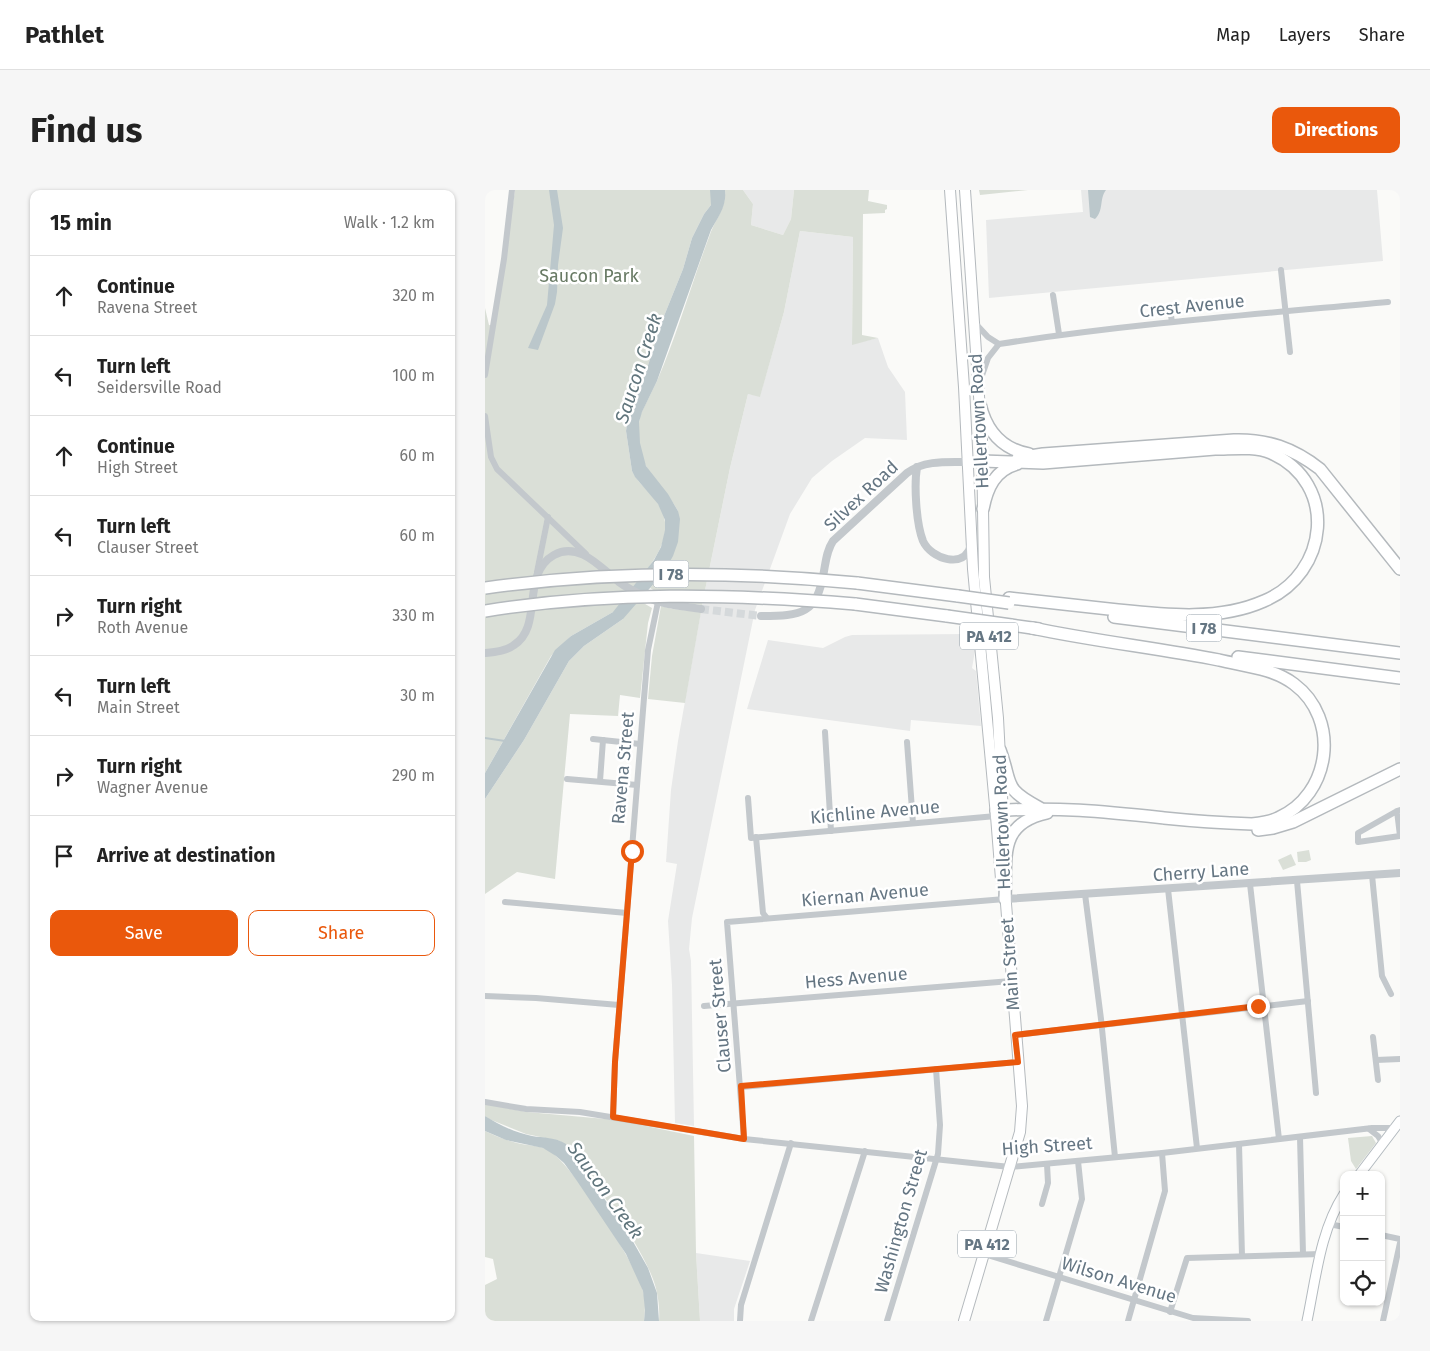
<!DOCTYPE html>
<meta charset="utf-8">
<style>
body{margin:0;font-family:"Fira Sans",sans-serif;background:#f6f6f6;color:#222}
.controls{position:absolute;right:15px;bottom:15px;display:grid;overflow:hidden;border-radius:10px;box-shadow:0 1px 4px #0004}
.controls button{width:45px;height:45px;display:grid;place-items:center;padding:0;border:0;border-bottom:1px solid #e0e0e0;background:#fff;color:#222;font:25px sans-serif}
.stop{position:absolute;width:15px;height:15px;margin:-11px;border:4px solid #ea580c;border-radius:50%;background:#fff}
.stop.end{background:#ea580c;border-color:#fff;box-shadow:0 1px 5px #0008}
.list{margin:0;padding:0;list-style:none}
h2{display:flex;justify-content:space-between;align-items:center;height:65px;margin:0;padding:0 20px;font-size:21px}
h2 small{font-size:16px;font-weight:400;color:#767676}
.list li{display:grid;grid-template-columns:32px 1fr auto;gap:15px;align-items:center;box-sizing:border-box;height:80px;padding:0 20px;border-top:1px solid #e0e0e0}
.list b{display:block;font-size:19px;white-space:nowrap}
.list p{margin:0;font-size:16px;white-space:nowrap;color:#767676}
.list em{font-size:16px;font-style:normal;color:#767676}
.actions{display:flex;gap:10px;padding:15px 20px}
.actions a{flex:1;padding:11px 0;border:1px solid #ea580c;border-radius:10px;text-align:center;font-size:18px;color:#ea580c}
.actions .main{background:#ea580c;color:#fff}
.icon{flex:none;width:28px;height:28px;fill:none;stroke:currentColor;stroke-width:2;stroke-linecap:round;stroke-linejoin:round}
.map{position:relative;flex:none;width:915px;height:1131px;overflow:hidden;border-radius:10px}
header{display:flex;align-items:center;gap:30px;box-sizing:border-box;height:70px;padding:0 25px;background:#fff;border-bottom:1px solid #e0e0e0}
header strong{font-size:24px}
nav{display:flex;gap:28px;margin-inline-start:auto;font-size:18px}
.intro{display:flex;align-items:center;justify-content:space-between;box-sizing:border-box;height:120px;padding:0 30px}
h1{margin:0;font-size:35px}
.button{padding:12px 22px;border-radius:10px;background:#ea580c;color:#fff;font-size:18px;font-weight:700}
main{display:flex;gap:30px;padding:0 30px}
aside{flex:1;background:#fff;border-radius:10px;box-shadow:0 1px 4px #0004}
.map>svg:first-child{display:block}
.built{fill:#e8e9e9}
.green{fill:#dadfd7}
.water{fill:#bbc7cb}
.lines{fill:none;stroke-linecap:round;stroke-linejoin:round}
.stream{stroke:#bbc7cb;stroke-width:2}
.tertiary-tunnel{stroke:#d5d9db;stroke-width:8;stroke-dasharray:8 4;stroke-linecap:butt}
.secondary-casing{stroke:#b3babf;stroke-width:11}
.primary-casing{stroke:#b5babe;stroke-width:12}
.trunk-casing{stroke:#b4b9bd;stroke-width:12}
.motorway-casing{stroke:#b4b9bd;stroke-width:14}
.minor{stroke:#c3c8cc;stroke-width:6}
.tertiary{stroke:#c3c8cc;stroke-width:8}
.secondary{stroke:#fff;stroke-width:9}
.primary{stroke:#fff;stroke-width:10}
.trunk{stroke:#fff;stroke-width:10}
.motorway{stroke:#fff;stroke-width:11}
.motorway-bridge-casing{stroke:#b4b9bd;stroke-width:14;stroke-linecap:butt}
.motorway-bridge{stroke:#fff;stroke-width:11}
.route{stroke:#ea580c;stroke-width:6}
.labels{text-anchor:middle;stroke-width:5;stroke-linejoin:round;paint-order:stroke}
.shield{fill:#fff;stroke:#939fa8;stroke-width:1}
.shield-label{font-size:16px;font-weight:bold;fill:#657683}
.park-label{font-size:18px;fill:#687a64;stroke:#fff}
.street-label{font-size:18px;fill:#657683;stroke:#fff}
.water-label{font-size:19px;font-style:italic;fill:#60757c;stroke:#fff}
</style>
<header>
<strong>Pathlet</strong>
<nav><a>Map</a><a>Layers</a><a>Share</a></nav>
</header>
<div class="intro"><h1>Find us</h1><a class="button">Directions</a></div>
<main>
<aside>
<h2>15 min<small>Walk · 1.2 km</small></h2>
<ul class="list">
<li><svg class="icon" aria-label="ahead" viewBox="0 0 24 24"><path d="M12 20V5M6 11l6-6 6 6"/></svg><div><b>Continue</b><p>Ravena Street</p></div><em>320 m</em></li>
<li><svg class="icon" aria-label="left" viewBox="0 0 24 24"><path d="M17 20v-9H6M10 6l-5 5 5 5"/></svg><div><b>Turn left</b><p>Seidersville Road</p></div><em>100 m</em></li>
<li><svg class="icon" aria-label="ahead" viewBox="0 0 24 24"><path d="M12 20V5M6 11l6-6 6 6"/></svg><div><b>Continue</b><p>High Street</p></div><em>60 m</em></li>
<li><svg class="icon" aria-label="left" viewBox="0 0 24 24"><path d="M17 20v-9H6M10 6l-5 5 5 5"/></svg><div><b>Turn left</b><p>Clauser Street</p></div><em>60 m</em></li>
<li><svg class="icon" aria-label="right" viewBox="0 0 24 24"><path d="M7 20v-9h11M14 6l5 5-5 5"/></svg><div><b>Turn right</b><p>Roth Avenue</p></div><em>330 m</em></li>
<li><svg class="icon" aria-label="left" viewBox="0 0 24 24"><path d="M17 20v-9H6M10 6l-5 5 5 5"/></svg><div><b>Turn left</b><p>Main Street</p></div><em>30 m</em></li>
<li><svg class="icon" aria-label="right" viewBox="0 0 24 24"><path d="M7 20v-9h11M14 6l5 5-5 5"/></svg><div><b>Turn right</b><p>Wagner Avenue</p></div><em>290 m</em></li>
<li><svg class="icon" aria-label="arrive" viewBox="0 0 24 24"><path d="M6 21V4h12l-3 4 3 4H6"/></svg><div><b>Arrive at destination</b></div></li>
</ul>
<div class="actions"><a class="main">Save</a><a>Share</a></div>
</aside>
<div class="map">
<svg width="915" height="1131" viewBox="0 0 915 1131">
<rect width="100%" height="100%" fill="#fafaf8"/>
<g class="built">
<path d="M258,0h51l-3,29 -8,16 -32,-10 2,-21z"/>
<path d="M596,0h296l6,71 -394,37 -3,-78 97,-8z"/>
<path d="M315,41l53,6 -1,107 26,-6 10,29 17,25 2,48 -42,-2 -33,23 -20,17 -22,36 -35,96 -63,308 -3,31 2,12 3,165 -19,-3 -3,-138 -4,-64 9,-57 -11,-2 5,-72 7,-49 24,-136 28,-137 18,-74 12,2 24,-84z"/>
<path d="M480,444l8,6 2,11 -3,17 4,3 5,55 -70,-6 -1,11 -163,-22 21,-69 55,8 22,-11 7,-2z"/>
<path d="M211,1063l54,8 -16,48v12h-34z"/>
</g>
<g class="green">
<path d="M30,0h197l-1,15 -7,9 -12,24 -9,31 -21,52 -19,60 -14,28 -3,22 6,40c6,13 19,21 27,34 20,33 -12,64 -31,89l24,14 -4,15 -8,75 -20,-3 -2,21 -48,-2 -15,165 -38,-7 -32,22v-95l39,-59 45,-79 15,-15 39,-27 -10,-7 -42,24 -20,20 -66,117v-465l4,17 6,1z"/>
<path d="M240,0h18l10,14 -2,21 32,10 8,-16 3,-29h75l-1,11 19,4v4l-2,1v3l-22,1 -1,121 16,3 -26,7 1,-108 -53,-6 -16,81 -24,85 -12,-3 -18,74 -28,137c-21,-2 -34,-5 -52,-17l14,-16 14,-61c-9,-17 -23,-29 -32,-45 -7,-13 -9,-35 -6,-50 5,-11 11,-23 17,-35 20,-46 34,-96 52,-144 5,-16 18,-30 16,-47z"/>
<path d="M494,0h49l-48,5z"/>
<path d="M176,416l12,3 28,3 -16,91 -37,-4 4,-43z"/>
<path d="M824,660l2,10 -5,2h-8l-1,-10z"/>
<path d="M806,664l5,11 -13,5 -5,-10z"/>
<path d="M0,914l42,8 90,8 77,16 2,117 4,68h-41c1,-13 -1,-29 -6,-42 -17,-43 -55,-90 -83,-129l-10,-9 -34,-7 -37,-15 -4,-3z"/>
<path d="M0,941c10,5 21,9 32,12 12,3 23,2 33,8 23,15 86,112 93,140 3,10 2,20 1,30h-159v-36l12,-6 -4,-20 -8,-2z"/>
<path d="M887,946l4,7 -20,26 -5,-8 -3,-23z"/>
</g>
<g class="water">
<path d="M64,0h8l6,38 -5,37 -1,27 -2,12 -17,46 -10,-2 19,-43 7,-80z"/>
<path d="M225,0h15c2,16 -7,27 -14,40l-54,151 -15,31 -3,10 1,21 6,23 22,28 10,17 2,8 -2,23 -5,14 -9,16 -41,47 -39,27 -15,15 -45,79 -39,59v-26l70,-123 16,-14 42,-24 41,-52 7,-13 4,-17v-10l-7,-16 -23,-27 -3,-6 -6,-40 3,-22 14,-28 19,-60 21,-52 9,-31 12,-24 7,-9z"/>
<path d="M603,0h18c-7,9 -2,21 -11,29l-5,-2z"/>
<path d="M0,926c14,9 31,17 47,20 12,2 23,1 34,8l61,87 21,37 9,25 2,28h-15l1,-11 -2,-19 -17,-37 -49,-73 -13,-18 -8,-7 -13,-8 -37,-8 -21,-9z"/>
</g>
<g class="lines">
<path class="stream" d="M0,548l20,3"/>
<path class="tertiary-tunnel" d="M216,419l60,7"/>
<g class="secondary-casing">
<g id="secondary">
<path d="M874,985l41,-54"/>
<path d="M822,1131c9,-43 13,-90 37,-127"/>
</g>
</g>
<g class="primary-casing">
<g id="primary">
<path d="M518,625l1,39"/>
<path d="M511,626l5,63"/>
<path d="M479,1131l56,-189 2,-26 -17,-215"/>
</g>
</g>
<g class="trunk-casing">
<g id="trunk">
<path d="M465,0l14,197 9,182 23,247"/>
<path d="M480,0l17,250 2,137 14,141 5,97"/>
</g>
</g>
<g class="motorway-casing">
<g id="motorway">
<path d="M495,214c6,26 22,45 49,50"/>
<path d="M533,268l25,-4 191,-14c33,-1 59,8 86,29l80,100"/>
<path d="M497,271l61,2 172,-14c18,0 39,-3 56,4 68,30 58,121 -7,148 -45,20 -98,14 -146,9 -36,-4 -73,-8 -109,-12"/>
<path d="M498,319c4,-21 12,-39 34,-45"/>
<path d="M372,393l101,13"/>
<path d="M370,414l92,12"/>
<path d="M629,427l286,36"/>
<path d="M526,435l28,4"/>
<path d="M753,467l162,21"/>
<path d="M515,560c13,35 2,38 40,58"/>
<path d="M511,621c57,-5 112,1 168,7 29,3 59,5 88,6 9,-1 18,-2 26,-6 53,-23 63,-99 16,-134 -21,-16 -50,-18 -75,-24 -62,-12 -125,-19 -187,-32"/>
<path d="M773,640l15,-2 20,-6 107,-53"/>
<path d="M520,709c2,-41 -8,-75 42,-86"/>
</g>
</g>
<g class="minor">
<path d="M796,80l9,82"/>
<path d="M568,105l6,39"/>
<path d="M685,119l2,13"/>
<path d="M489,132l14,15 11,7"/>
<path d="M0,185l19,-116 8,-69"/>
<path d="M494,194l9,-26 11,-14c129,-20 259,-30 389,-42"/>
<path d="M0,226l6,41 6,12 89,85"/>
<path d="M52,382l11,-55"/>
<path d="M340,542l6,99"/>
<path d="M108,549l47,5"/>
<path d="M422,552l6,81"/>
<path d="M82,589l70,6"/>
<path d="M115,591l3,-41"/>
<path d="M263,608l3,40 245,-22"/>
<path d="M912,621l3,25 -42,6v-9l39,-22 3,-1"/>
<path d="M271,647l7,76 4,5"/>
<path d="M887,685l10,101 9,18"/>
<path d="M812,691l19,212"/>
<path d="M765,694l29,255"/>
<path d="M683,699l29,259"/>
<path d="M600,704l16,125 14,138"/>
<path d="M20,712l122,11"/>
<path d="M0,806l51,2 83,7"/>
<path d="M219,816l307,-25"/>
<path d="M530,845l293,-34"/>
<path d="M888,847l5,43"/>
<path d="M891,870l24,-1"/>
<path d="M256,897l277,-25"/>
<path d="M0,912l41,7 54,3 164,27 266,28 152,-14 210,-25h18l3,2"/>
<path d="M128,927l2,-55 29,-364 4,-48 10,-48"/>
<path d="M884,939l9,7 5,8"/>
<path d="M815,947l3,117"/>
<path d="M259,949l-17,-217 278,-23"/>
<path d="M754,954l3,112"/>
<path d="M557,1014l6,-21 -1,-19"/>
<path d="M844,1034l15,3"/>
<path d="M896,1045l19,4"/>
<path d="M499,1064l209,64 55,3"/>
<path d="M685,1122l17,-54 134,-4"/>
<path d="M255,1131l1,-16 50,-162"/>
<path d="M326,1131l54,-170"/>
<path d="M402,1131l51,-167 2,-29 -4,-56"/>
<path d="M561,1131l36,-122 -4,-38"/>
<path d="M643,1131l37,-130 -3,-38"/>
<path d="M898,1131l17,-78"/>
</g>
<g class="tertiary">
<path d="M432,277c-3,18 -1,56 6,74 8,18 42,29 48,4"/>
<path d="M276,426c41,0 56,-2 63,-45 2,-11 3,-21 9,-30l74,-68c17,-13 40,-11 61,-11"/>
<path d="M0,463c10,-1 21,-2 29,-8 30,-19 6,-71 40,-90 25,-14 47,13 65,27 8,6 18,11 27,15 18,8 36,9 55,12"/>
<path d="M520,709l395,-26"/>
</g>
<use href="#secondary" class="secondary"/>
<use href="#primary" class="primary"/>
<use href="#trunk" class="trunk"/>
<use href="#motorway" class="motorway"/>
<g class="motorway-bridge-casing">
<g id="motorway-bridge">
<path d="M0,398c124,-17 248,-17 372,-5"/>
<path d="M473,406l51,7"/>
<path d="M0,421c123,-20 247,-17 370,-7"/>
<path d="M462,426l64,9"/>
</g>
</g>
<use href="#motorway-bridge" class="motorway-bridge"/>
</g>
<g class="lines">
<path class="route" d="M147,661l-17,211 -2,55 131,22 -3,-53 277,-24 -3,-27 243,-29"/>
</g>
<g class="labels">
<g class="shield">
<rect x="168.5" y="370.5" width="35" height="27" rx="4"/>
<rect x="701.5" y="424.5" width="35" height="27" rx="4"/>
<rect x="475" y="432.5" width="58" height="27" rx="4"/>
<rect x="473" y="1040.5" width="58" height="27" rx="4"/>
</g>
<g class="shield-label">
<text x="186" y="390">I 78</text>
<text x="719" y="444">I 78</text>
<text x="504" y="452">PA 412</text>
<text x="502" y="1060">PA 412</text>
</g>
<g class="park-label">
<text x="104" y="92">Saucon Park</text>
</g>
<g class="street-label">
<text transform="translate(707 116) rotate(-6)" y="6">Crest Avenue</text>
<text transform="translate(494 231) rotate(-93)" y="6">Hellertown Road</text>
<text transform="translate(376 306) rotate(-43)" y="6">Silvex Road</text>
<text transform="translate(138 578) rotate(-85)" y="6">Ravena Street</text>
<text transform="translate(390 622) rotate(-5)" y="6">Kichline Avenue</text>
<text transform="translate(517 632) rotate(-92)" y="6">Hellertown Road</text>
<text transform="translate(716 682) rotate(-4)" y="6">Cherry Lane</text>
<text transform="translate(380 705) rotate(-5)" y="6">Kiernan Avenue</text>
<text transform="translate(525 774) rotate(-94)" y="6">Main Street</text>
<text transform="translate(371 788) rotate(-5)" y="6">Hess Avenue</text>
<text transform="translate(235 826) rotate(-95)" y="6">Clauser Street</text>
<text transform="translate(562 956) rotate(-4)" y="6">High Street</text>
<text transform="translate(416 1031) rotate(-74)" y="6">Washington Street</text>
<text transform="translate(634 1090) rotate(17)" y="6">Wilson Avenue</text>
</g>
<g class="water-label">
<text transform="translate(153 178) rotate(-72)" y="7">Saucon Creek</text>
<text transform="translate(121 1000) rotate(54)" y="7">Saucon Creek</text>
</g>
</g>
</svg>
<div class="controls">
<button>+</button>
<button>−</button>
<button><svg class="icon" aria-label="locate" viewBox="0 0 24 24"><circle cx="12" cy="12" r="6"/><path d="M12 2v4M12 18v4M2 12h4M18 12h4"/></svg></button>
</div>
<div class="stop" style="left:147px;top:661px"></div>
<div class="stop end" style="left:773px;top:816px"></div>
</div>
</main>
